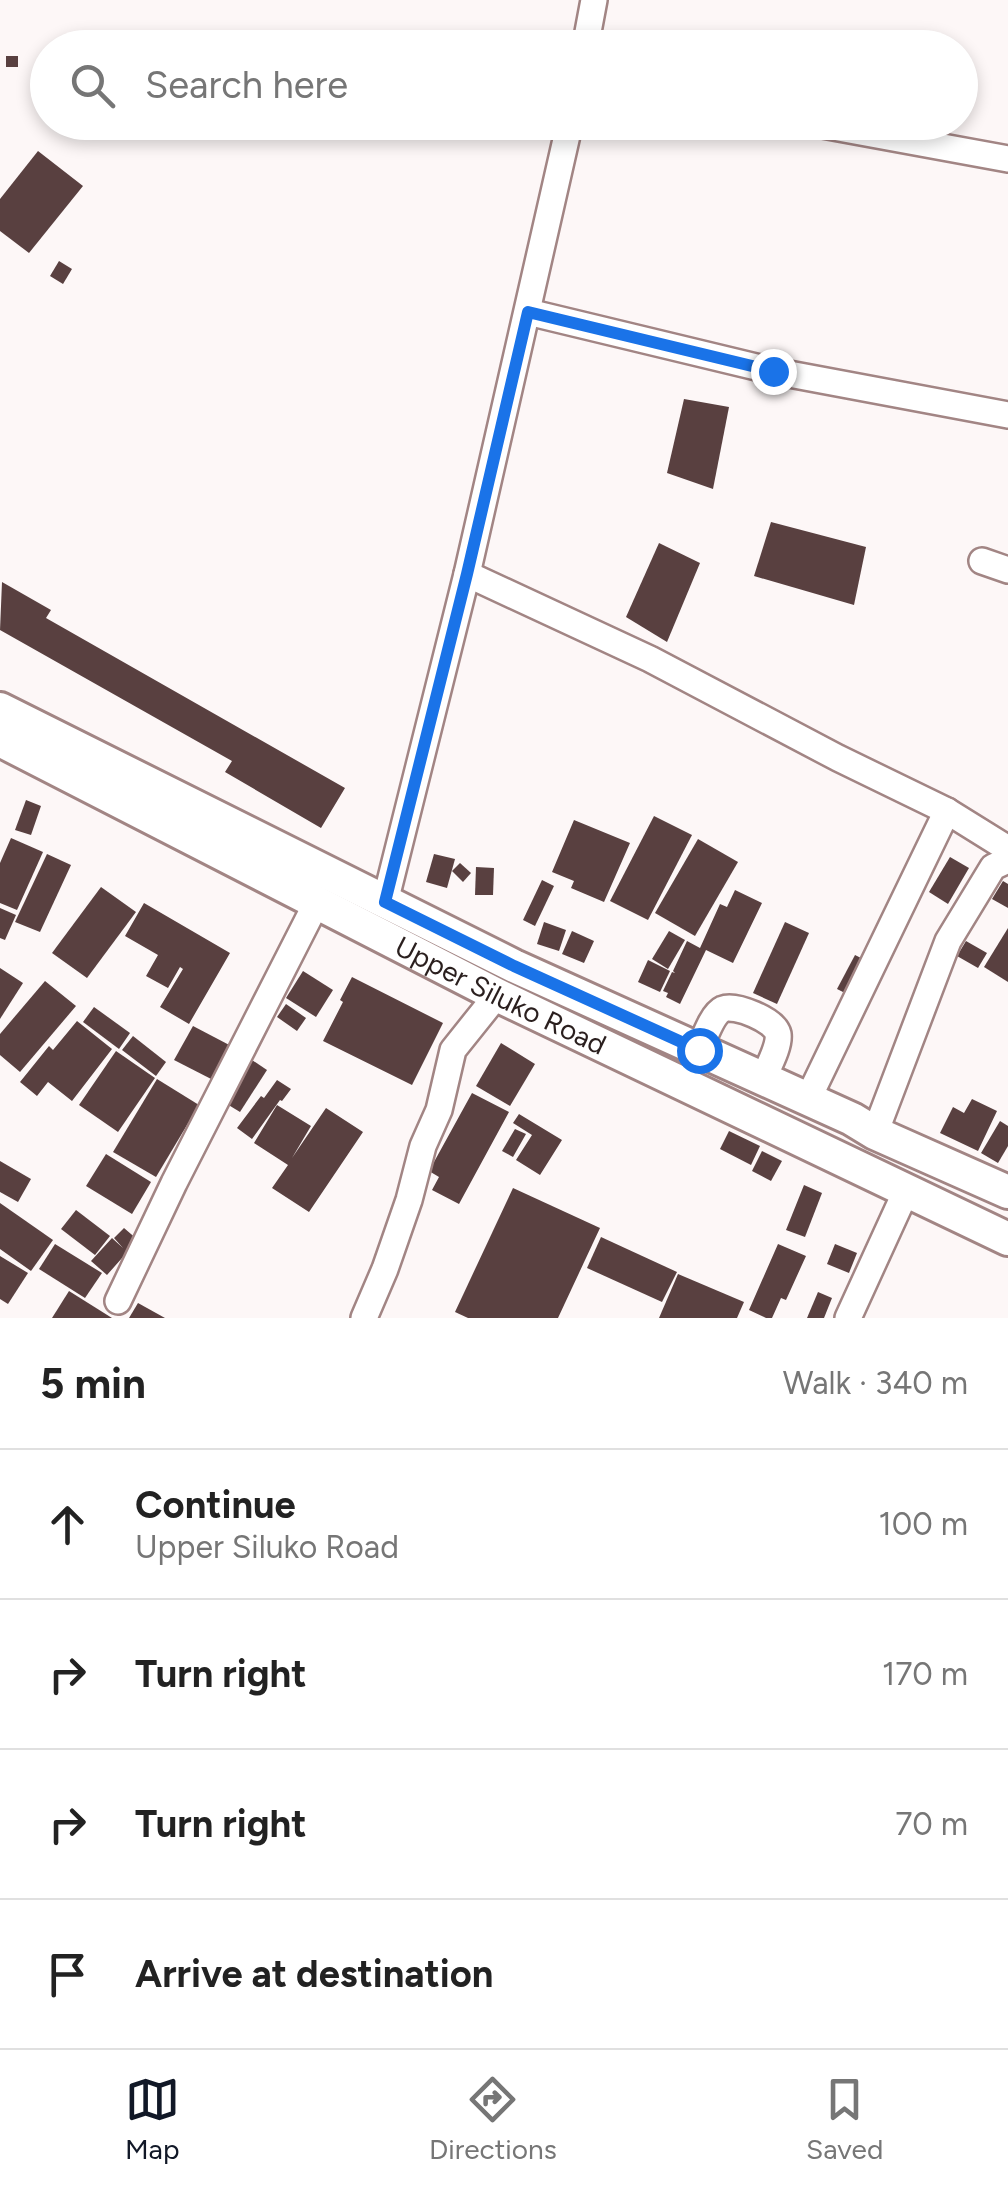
<!DOCTYPE html>
<meta charset="utf-8">
<style>
body{margin:0;font-family:Figtree,sans-serif;background:#f6f6f6;color:#222}
.stop{position:absolute;width:30px;height:30px;margin:-22px;border:8px solid #1a73e8;border-radius:50%;background:#fff}
.stop.end{background:#1a73e8;border-color:#fff;box-shadow:0 2px 10px #0008}
.list{margin:0;padding:0;list-style:none}
h2{display:flex;justify-content:space-between;align-items:center;height:130px;margin:0;padding:0 40px;font-size:42px}
h2 small{font-size:32px;font-weight:400;color:#767676}
.list li{display:grid;grid-template-columns:65px 1fr auto;gap:30px;align-items:center;box-sizing:border-box;height:150px;padding:0 40px;border-top:2px solid #e0e0e0}
.list b{display:block;font-size:38px;white-space:nowrap}
.list p{margin:0;font-size:32px;white-space:nowrap;color:#767676}
.list em{font-size:32px;font-style:normal;color:#767676}
.icon{flex:none;width:55px;height:55px;fill:none;stroke:currentColor;stroke-width:2;stroke-linecap:round;stroke-linejoin:round}
.map{position:relative;flex:none;width:1008px;height:1318px;overflow:hidden}
.search{position:absolute;background:#fff;box-shadow:0 5px 15px #0003;left:30px;right:30px;top:30px;height:110px;display:flex;align-items:center;gap:25px;box-sizing:border-box;padding:0 35px;border-radius:55px;color:#767676;font-size:38px}
.sheet{height:730px;background:#fff}
nav{display:flex;justify-content:space-around;align-items:center;box-sizing:border-box;height:140px;border-top:2px solid #e0e0e0;background:#fff;font-size:28px;color:#767676}
nav a{display:grid;justify-items:center;gap:5px}
nav .on{color:#111827}
.map>svg:first-child{display:block}
.building{fill:#594040}
.lines{fill:none;stroke-linecap:round;stroke-linejoin:round}
.minor-casing{stroke:#a28584;stroke-width:30}
.major-casing{stroke:#a28584;stroke-width:38}
.minor{stroke:#fff;stroke-width:25}
.major{stroke:#fff;stroke-width:32}
.route{stroke:#1a73e8;stroke-width:12}
.labels{text-anchor:middle;stroke-width:10;stroke-linejoin:round;paint-order:stroke}
.street-label{font-size:28px;fill:#2a1f1e;stroke:#fdf7f7}
</style>
<div class="map">
<svg width="1008" height="1318" viewBox="0 0 1008 1318">
<rect width="100%" height="100%" fill="#fdf7f7"/>
<g class="building">
<rect x="6" y="56" width="12" height="11"/>
<path d="M38,151l45,35 -54,67 -29,-22v-32z"/>
<path d="M59,261l13,8 -9,15 -13,-8z"/>
<path d="M684,399l45,8 -16,82 -46,-16z"/>
<path d="M771,522l95,25 -12,58 -100,-29z"/>
<path d="M659,543l41,20 -33,79 -41,-25z"/>
<path d="M2,582l49,28 -5,8 299,170 -24,40 -96,-56 7,-11 -232,-131z"/>
<path d="M26,800l15,6 -10,29 -16,-5z"/>
<path d="M654,816l38,19 -44,85 -38,-19z"/>
<path d="M574,820l56,23 -26,59 -33,-14 3,-7 -22,-9z"/>
<path d="M11,838l32,14 -26,58 -17,-7v-40z"/>
<path d="M698,839l40,23 -43,74 -40,-23z"/>
<path d="M47,854l24,11 -31,67 -25,-10z"/>
<path d="M434,854l21,5 -8,29 -21,-6z"/>
<path d="M950,857l19,11 -21,36 -19,-12z"/>
<path d="M460,863l11,10 -8,9 -11,-11z"/>
<path d="M476,867l18,1 -1,27h-18z"/>
<path d="M542,880l12,6 -19,40 -12,-6z"/>
<path d="M1003,881l5,3v24l-16,-9z"/>
<path d="M101,887l35,25 -49,66 -35,-25z"/>
<path d="M735,890l27,13 -29,60 -27,-13 -26,54 -14,-7 2,-4 -5,-2 9,-19 3,1 -2,-2 14,-30 13,7 20,-44 7,3z"/>
<path d="M144,903l86,50 -41,71 -29,-17 23,-38 -3,-2 -12,21 -22,-12 12,-21 -33,-19z"/>
<path d="M0,908l16,7 -11,25 -5,-2z"/>
<path d="M544,922l22,8 -7,21 -22,-7z"/>
<path d="M785,922l24,11 -32,71 -24,-11z"/>
<path d="M1008,928v54l-24,-15z"/>
<path d="M572,931l22,10 -10,22 -22,-9z"/>
<path d="M669,931l16,9 -17,29 -16,-10z"/>
<path d="M966,941l21,12 -9,15 -21,-12z"/>
<path d="M855,955l14,7 -18,34 -14,-7z"/>
<path d="M648,960l22,11 -10,21 -22,-10z"/>
<path d="M0,968l23,15 -23,36z"/>
<path d="M303,971l30,19 -17,27 -30,-19z"/>
<path d="M352,977l91,46 -31,62 -89,-44 20,-39 -3,-2z"/>
<path d="M45,981l31,25 -56,66 -20,-17v-21z"/>
<path d="M286,1004l20,14 -9,13 -20,-14z"/>
<path d="M94,1007l36,26 -11,16 -36,-27z"/>
<path d="M77,1021l35,28 -40,52 -24,-19 -11,14 -17,-14 29,-36 4,4z"/>
<path d="M193,1026l42,22 -18,34 -43,-22z"/>
<path d="M133,1036l33,26 -10,14 -34,-26z"/>
<path d="M501,1043l34,21 -25,42 -34,-20z"/>
<path d="M116,1051l39,27 -37,54 -39,-27z"/>
<path d="M249,1058l18,12 -27,42 -18,-11z"/>
<path d="M157,1079l42,26 -43,72 -43,-25z"/>
<path d="M277,1080l14,9 -9,12 -2,-1 -28,39 -15,-11 24,-32 3,2z"/>
<path d="M472,1093l37,19 -50,92 -27,-14 7,-13 -10,-6z"/>
<path d="M972,1099l25,12 -19,40 -38,-18 13,-26 11,6z"/>
<path d="M277,1105l34,21 -19,32 34,-50 37,24 -54,80 -37,-24 16,-23 -34,-22z"/>
<path d="M519,1114l43,26 -22,35 -24,-15 16,-25 -19,-12z"/>
<path d="M1000,1121l8,5v20l-10,17 -17,-10z"/>
<path d="M515,1129l11,5 -13,23 -11,-6z"/>
<path d="M729,1131l31,15 -9,19 -31,-16z"/>
<path d="M762,1151l20,10 -11,20 -19,-10z"/>
<path d="M106,1154l45,28 -19,32 -46,-28z"/>
<path d="M0,1161l31,18 -13,23 -18,-10z"/>
<path d="M804,1185l18,8 -17,44 -19,-7z"/>
<path d="M513,1188l87,40 -42,90h-90l-13,-6z"/>
<path d="M0,1203l53,37 -22,31 -31,-22z"/>
<path d="M76,1210l34,26 -15,19 -34,-26z"/>
<path d="M124,1228l14,12 -31,35 -16,-14 21,-23 11,10 -9,-10z"/>
<path d="M601,1237l76,35 -15,30 -75,-34z"/>
<path d="M55,1244l47,29 -17,25 -46,-29z"/>
<path d="M778,1244l28,12 -20,44 -5,-2 -9,20h-6l-17,-8z"/>
<path d="M835,1244l22,9 -8,20 -22,-9z"/>
<path d="M0,1256l28,17 -20,31 -8,-5z"/>
<path d="M678,1274l66,28 -7,16h-78z"/>
<path d="M69,1291l43,27h-60z"/>
<path d="M818,1292l14,6 -8,20h-17z"/>
<path d="M138,1303l27,15h-36z"/>
</g>
<g class="lines">
<g class="minor-casing">
<g id="minor">
<path d="M585,48l9,-48"/>
<path d="M806,122l202,37"/>
<path d="M528,312l245,59 235,44"/>
<path d="M982,561l26,9"/>
<path d="M467,574l183,85 188,99 109,53 61,38"/>
<path d="M385,902l82,-328 103,-452"/>
<path d="M699,1050c5,-11 13,-36 24,-41 12,-5 52,11 55,25 2,12 -10,33 -15,45"/>
<path d="M808,1099l139,-288"/>
<path d="M875,1133l73,-192 45,-74 15,-7"/>
<path d="M118,1301l56,-118 142,-279"/>
<path d="M364,1318l21,-49 24,-69 14,-54 16,-36 14,-60 44,-55"/>
<path d="M848,1318l59,-129"/>
</g>
</g>
<g class="major-casing">
<g id="major">
<path d="M0,709l514,257 338,153 23,14 133,59"/>
<path id="s1" d="M0,740l497,255 511,244"/>
</g>
</g>
<use href="#minor" class="minor"/>
<use href="#major" class="major"/>
</g>
<g class="lines">
<path class="route" d="M699,1050l-185,-84 -129,-64 82,-328 61,-262 245,59"/>
</g>
<g class="labels">
<g class="street-label">
<text dy="10" stroke="none"><textPath href="#s1" startOffset="562">Upper Siluko Road</textPath></text>
</g>
</g>
</svg>
<div class="stop" style="left:699px;top:1050px"></div>
<div class="stop end" style="left:773px;top:371px"></div>
<div class="search"><svg class="icon" aria-label="search" viewBox="0 0 24 24"><circle cx="10" cy="10" r="6"/><path d="M15 15l6 6"/></svg>Search here</div>
</div>
<section class="sheet">
<h2>5 min<small>Walk · 340 m</small></h2>
<ul class="list">
<li><svg class="icon" aria-label="ahead" viewBox="0 0 24 24"><path d="M12 20V5M6 11l6-6 6 6"/></svg><div><b>Continue</b><p>Upper Siluko Road</p></div><em>100 m</em></li>
<li><svg class="icon" aria-label="right" viewBox="0 0 24 24"><path d="M7 20v-9h11M14 6l5 5-5 5"/></svg><div><b>Turn right</b></div><em>170 m</em></li>
<li><svg class="icon" aria-label="right" viewBox="0 0 24 24"><path d="M7 20v-9h11M14 6l5 5-5 5"/></svg><div><b>Turn right</b></div><em>70 m</em></li>
<li><svg class="icon" aria-label="arrive" viewBox="0 0 24 24"><path d="M6 21V4h12l-3 4 3 4H6"/></svg><div><b>Arrive at destination</b></div></li>
</ul>
</section>
<nav>
<a class="on"><svg class="icon" aria-label="map" viewBox="0 0 24 24"><path d="M3 6l6-2 6 2 6-2v14l-6 2-6-2-6 2zM9 4v14M15 6v14"/></svg>Map</a>
<a><svg class="icon" aria-label="directions" viewBox="0 0 24 24"><path d="M12 3l9 9-9 9-9-9zM9 14v-3h6M13 9l2 2-2 2"/></svg>Directions</a>
<a><svg class="icon" aria-label="saved" viewBox="0 0 24 24"><path d="M7 4h10v16l-5-4-5 4z"/></svg>Saved</a>
</nav>
